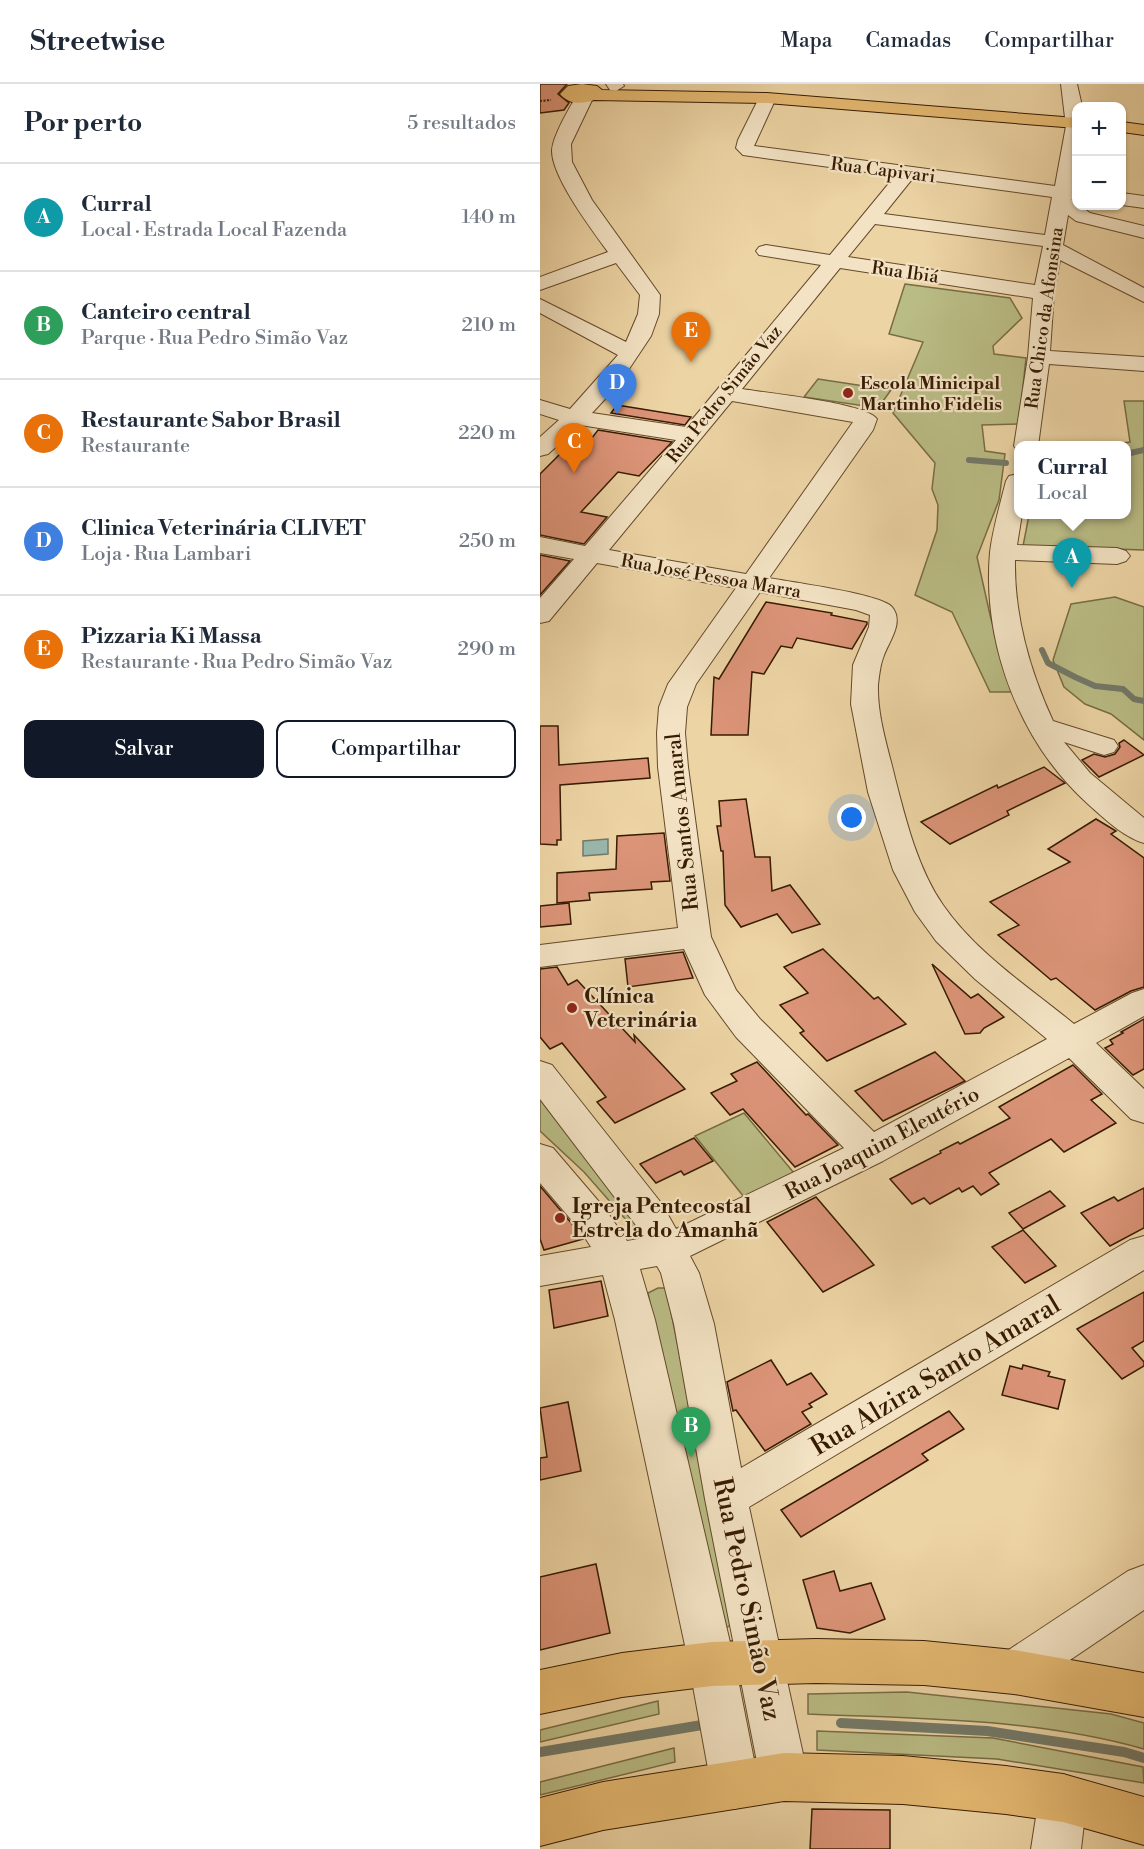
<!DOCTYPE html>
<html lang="pt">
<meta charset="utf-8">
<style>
body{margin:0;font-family:"Libre Bodoni",serif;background:#f2f2f3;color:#1f2937}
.controls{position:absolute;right:18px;top:18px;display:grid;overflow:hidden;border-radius:12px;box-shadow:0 2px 4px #0004}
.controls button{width:54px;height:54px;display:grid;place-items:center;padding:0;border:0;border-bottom:2px solid #e0e1e3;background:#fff;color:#1f2937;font:30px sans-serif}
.you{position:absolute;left:312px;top:734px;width:21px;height:21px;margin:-15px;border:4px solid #fff;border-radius:50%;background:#1a73e8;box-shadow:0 0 0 9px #1a73e833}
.badge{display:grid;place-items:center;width:39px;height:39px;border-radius:50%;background:#111827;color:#fff;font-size:20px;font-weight:700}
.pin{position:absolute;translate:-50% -50px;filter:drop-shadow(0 2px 3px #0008)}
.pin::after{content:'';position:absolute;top:32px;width:21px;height:18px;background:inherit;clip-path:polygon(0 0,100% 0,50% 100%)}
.popup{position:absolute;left:474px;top:357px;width:117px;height:78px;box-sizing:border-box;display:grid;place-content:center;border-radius:12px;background:#fff;filter:drop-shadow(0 2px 4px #0005);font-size:20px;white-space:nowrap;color:#747a83}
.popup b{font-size:22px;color:#1f2937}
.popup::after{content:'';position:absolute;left:50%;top:100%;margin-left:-12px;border:12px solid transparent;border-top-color:#fff}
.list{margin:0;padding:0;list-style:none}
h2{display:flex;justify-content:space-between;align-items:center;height:78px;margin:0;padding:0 24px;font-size:26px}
h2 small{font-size:20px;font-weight:400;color:#747a83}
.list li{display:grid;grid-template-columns:39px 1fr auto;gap:18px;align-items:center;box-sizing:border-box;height:108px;padding:0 24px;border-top:2px solid #e0e1e3}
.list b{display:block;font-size:22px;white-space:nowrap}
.list p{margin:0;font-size:20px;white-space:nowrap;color:#747a83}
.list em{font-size:20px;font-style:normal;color:#747a83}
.actions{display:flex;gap:12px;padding:18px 24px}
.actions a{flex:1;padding:14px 0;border:2px solid #111827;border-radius:12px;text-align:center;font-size:21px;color:#111827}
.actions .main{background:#111827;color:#fff}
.map{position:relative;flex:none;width:604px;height:1765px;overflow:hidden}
header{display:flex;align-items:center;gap:36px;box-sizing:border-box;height:84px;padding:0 30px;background:#fff;border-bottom:2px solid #e0e1e3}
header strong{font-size:28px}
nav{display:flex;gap:33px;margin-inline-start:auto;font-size:21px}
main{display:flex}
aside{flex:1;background:#fff}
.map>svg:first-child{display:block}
.green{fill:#babc85;stroke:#786c44;stroke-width:1.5}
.water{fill:#9ab7ad;stroke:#727969;stroke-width:1.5}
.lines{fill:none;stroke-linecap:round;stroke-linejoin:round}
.stream-far1{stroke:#727969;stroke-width:6}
.stream{stroke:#727969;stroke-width:10}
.building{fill:#dc9478;stroke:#371b02;stroke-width:1.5}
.minor-casing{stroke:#64492a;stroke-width:2}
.major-casing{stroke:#371b02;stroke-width:2}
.path{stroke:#371b02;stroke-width:2;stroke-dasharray:2 1.5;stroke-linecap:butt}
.minor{fill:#f3e3c4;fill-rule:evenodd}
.major{fill:#e6ba72;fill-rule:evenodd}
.poi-dot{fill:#8f2418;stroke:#f3e3c4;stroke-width:2}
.labels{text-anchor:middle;stroke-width:4.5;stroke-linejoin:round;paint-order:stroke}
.far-street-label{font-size:18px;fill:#371b02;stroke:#f3e3c4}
.far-poi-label{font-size:18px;font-weight:bold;fill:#371b02;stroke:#f3e3c4;text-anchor:start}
.street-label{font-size:21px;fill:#371b02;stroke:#f3e3c4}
.poi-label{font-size:21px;font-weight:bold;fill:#371b02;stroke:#f3e3c4;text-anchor:start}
.near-street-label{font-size:26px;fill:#371b02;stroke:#f3e3c4}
</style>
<header>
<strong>Streetwise</strong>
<nav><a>Mapa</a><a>Camadas</a><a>Compartilhar</a></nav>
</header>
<main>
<aside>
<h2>Por perto<small>5 resultados</small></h2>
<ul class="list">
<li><span class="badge" style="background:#0f9aa8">A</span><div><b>Curral</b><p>Local · Estrada Local Fazenda</p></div><em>140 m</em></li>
<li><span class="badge" style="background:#2e9e5b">B</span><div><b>Canteiro central</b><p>Parque · Rua Pedro Simão Vaz</p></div><em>210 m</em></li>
<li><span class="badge" style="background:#e8710a">C</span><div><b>Restaurante Sabor Brasil</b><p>Restaurante</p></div><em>220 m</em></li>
<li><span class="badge" style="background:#3f7fe0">D</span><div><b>Clinica Veterinária CLIVET</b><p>Loja · Rua Lambari</p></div><em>250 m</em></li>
<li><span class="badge" style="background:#e8710a">E</span><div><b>Pizzaria Ki Massa</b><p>Restaurante · Rua Pedro Simão Vaz</p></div><em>290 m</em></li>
</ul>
<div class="actions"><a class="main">Salvar</a><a>Compartilhar</a></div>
</aside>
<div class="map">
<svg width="604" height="1765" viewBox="0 0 604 1765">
<rect width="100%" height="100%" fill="#edd4a4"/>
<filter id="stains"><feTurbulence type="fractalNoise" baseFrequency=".00333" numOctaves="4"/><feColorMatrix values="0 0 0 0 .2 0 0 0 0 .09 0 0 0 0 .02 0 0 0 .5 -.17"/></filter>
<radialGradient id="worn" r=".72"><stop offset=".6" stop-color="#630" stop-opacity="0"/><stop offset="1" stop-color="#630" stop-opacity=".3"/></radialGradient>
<g class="green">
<path d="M365,200l105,14 12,20 -29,28 1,8 32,4 -7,66 -37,1 3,26 20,3 -6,46 -22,57 14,62 22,73h-23l-38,-80 -37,-17 22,-65 1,-25 -6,-16 3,-26 -42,-50 30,-71 -34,-8z"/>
<path d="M278,295l73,11 -13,18 -74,-11z"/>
<path d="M584,317h20v149l-121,-4 6,-31 97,-1v-68l-18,-1 22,-3z"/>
<path d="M575,513l29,10v133l-33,-26 -26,-10 -21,-17 -11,-27 18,-56z"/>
<path d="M0,1014l101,131 -2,3 -5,-3 -50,-57 -44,-41z"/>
<path d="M204,1029l50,60 -50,24 -49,-61z"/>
<path d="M118,1204h8l69,334 -12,8 -8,-2 -67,-335z"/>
<path d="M367,1608l204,22 33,9v26c-109,-31 -224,-30 -336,-35v-20z"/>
<path d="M118,1617l1,13 -119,28v-12z"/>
<path d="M277,1647l176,7 150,29 1,16 -147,-24 -180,-9z"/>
<path d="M134,1664l1,14 -135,33v-13z"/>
</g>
<path class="water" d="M68,755v15l-25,2v-15z"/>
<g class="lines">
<g class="stream-far1">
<path d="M586,370l18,-4"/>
<path d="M429,376l37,3"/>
<path d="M502,566l6,13 27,14 20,9 28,3 11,10 10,2"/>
</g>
<g class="stream">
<path d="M301,1639l146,8 137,21 20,6"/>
<path d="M0,1668l162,-27"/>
</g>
</g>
<g class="building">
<path d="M0,0h27l-9,10 11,9 -5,7 -24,3z"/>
<path d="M77,321l74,12 -6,8 -74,-12z"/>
<path d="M58,346l74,12 -33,34 -21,-4 -37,40 26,5 -23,27 -44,-9v-61l26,-26 16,3z"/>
<path d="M0,471l30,6 -30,34z"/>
<path d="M226,518l66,11 -1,2 36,7v2l-15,25 -55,-11 -5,10 -11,-2 -17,28 -12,-2 -4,63h-37l3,-58 5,2z"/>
<path d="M0,642h18l1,39 89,-7 2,20 -90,7 1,55h-4v5l-17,-1z"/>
<path d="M584,656l20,15 -45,22 -17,-17 12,-6 11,3 10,-3 5,-7 -1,-4z"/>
<path d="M504,683l21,16 -58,28 2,4 -59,29 -29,-22 76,-37 1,3z"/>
<path d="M206,715l9,58h15l2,34 18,-6 30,39 -28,9 -15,-19 -36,13 -16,-22 -2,-54h-2l-4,-25h4l-2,-25z"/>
<path d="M556,735l20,12 -5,3 33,24v129l-13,4 -36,19 -39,-32 -5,2 -53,-45 21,-10 -29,-23 80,-40 -22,-13z"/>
<path d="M124,749l6,48 -19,1 1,7 -63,4 1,7 -33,3v-30l59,-4 1,-33z"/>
<path d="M29,819l2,21 -31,3v-21z"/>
<path d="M283,865l51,50 4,-2 28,27 -79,37 -27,-28 4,-2 -24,-26 28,-12 -24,-26z"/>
<path d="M143,868l10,26 -65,9 -3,-28z"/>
<path d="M392,880l39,34 7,-4 26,23 -20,11 -4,5 -15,1z"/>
<path d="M17,883l11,18 9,-5 58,62 -1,-7 51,54 -70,34 -18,-21 9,-5 -44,-54 -12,6 -10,-12v-68z"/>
<path d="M604,935v50l-11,6 -28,-27 8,-4 -3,-4 13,-7 -2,-1z"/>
<path d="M395,968l30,29 -82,40 -28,-30z"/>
<path d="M217,978l49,53 2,-1 30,31 -43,22 -52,-58 -13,6 -19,-22 26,-12 -6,-7z"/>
<path d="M533,981l29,29 -11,6 25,23 -52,29 -13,-13 -62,34 10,11 -18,11 -8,-9 -11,6 -3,-4 -29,16 -6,-6 -12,6 -22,-25 51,-26 -1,-2 18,-9 2,2 50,-26 -11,-11z"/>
<path d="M154,1054l19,23 -29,14 -3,-4 -25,12 -16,-19z"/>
<path d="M0,1102l38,45 5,8 -39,11 -4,-11z"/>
<path d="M604,1104v40l-34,18 -29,-33 33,-16 4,4z"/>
<path d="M510,1107l15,15 -42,23 -14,-16z"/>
<path d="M276,1113l58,68 -51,27 -56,-70z"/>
<path d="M483,1146l33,36 -31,17 -33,-36z"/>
<path d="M61,1197l7,35 -54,12 -5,-38z"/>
<path d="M604,1208v49l-12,7 12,14v4l-22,13 -45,-50z"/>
<path d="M231,1276l16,25 24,-12 16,21 -18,10 3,3 -10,5 9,12 -46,27 -29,-41 -3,1 -6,-29z"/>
<path d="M483,1281l27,7 -2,4 17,4 -7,29 -56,-14 8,-29 12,3z"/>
<path d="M28,1318l13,69 -41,9v-22l7,-1 -7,-49z"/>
<path d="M409,1327l15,18 -42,25 6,6 -127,77 -20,-27z"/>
<path d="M56,1480l14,69 -70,17v-73z"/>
<path d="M294,1487l6,20 31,-8 14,36 -35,14 -33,-5 -14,-48z"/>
<path d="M272,1725l78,1v39h-80z"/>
</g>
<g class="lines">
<g class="minor-casing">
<g id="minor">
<path d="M66,0h17l1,2 -8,5 -6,-1z"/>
<path d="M521,0h16l5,22h-6v61l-3,21h3v12l-5,-1 19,14 54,13v12l-68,-17 -8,-6 -5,30 81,43v14l-84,-42 -6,33 -4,58 94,6v14l-95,-7 -11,82h-20v5l-4,-5 14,-89 5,-59 -193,-30 -98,121c24,4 124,14 135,30l-4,11 -104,148c21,4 113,16 123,29 13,16 -4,35 -9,51 -3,8 -4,18 -5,27 -1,31 10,63 17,93 11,43 23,91 48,127 34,49 86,82 131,119l58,-31 12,-4v27l-48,27 48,46v34l-13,-4 -62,-61 -186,103 -193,95 9,17 15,51 27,144 389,-228 14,-4v34l-395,237 59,270 -7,17 -17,7 -17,-7 -7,-17 -55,-278 -31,-175 -13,-51 -4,-7 -17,3 15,51 80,344 24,121 -7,17 -17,7 -17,-7 -7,-17 -22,-121 -74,-344 -12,-45 -63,11v-30l51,-9 -11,-17 -40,-47v-39l13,4 53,62 21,31 16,-3 -8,-14 -95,-125v-38l12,4 110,139 14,25 168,-81 -108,-111 -31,-42 -21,-46 -144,18v-22l138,-17 -20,-161 -1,-34 2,-26 9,-23 68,-96 -139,-25 -48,58 -9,2v-25l34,-39 -34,-6v-16l45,9 91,-106 -96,-15 -32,29 -8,2v-19l19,-17 -19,-6v-14l30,9 48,-54 -78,-42v-14l86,43 12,-28 2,-19 -24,-32 -76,27v-13l68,-25c-16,-22 -57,-76 -56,-102 1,-14 18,-44 26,-56h12l3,4 -22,46 1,18 20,38 68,95 -1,19 -8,22 -32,48 -27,29 94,14 135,-162 -62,-10 -3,-4 3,-4 7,-2 64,10 65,-79 -152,-21 -7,-7 2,-8 23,-46h12l3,4 -22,48 301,40 11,-60zM373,94l139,19 -7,38 -161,-21zM335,140l168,22 -8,39 -187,-28zM192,317l121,21 -107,152 -137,-24zM220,508l96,18 14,5 -1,12 -16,38 -2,39 17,88 25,78 22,42 21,29 39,38 72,60 -173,93 -114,-113 -24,-29 -25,-53 -23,-170 -3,-34 2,-26 9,-23z"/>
<path d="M582,109l22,3v12l-22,-3z"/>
<path d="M478,390v40h4l-5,31 100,3 9,3 4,5 -4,5 -9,3 -102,-4c-1,56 15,111 38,161l61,19 4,6 -4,6 -10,3 -40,-13 26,31 54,45v25c-21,-6 -40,-25 -56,-39 -68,-61 -106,-160 -98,-252 3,-24 10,-47 16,-71l3,-5z"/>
<path d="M604,1481v45l-114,77 -16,7 -16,-7 -7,-15 7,-15 130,-86z"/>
<path d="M523,1690l17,7 7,17 -6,51h-50l8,-51 7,-17z"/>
</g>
</g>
<g class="major-casing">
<g id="major">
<path d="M42,0l15,2 5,4 165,3 309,25v10l-309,-25 -173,-3c-12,4 -25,5 -34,-6l8,-8z"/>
<path d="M582,38l22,3v10l-22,-3z"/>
<path d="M276,1555l108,2 90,9 130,23v44l-130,-23 -90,-9 -108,-2 -104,3 -90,11 -82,17v-44l82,-17 90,-11z"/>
<path d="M244,1669l119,3 103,10 57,8 81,23v48l-81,-23 -57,-8 -103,-10 -119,-3 -181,29 -63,16v-48l63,-16z"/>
</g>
</g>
<path class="path" d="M0,17l11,-1"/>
<use href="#minor" class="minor"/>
<use href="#major" class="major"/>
</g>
<g class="poi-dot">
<circle cx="308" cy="309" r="6"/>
<circle cx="32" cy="924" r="6"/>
<circle cx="20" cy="1134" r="6"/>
</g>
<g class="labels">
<g class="far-street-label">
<text transform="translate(343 86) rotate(7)" y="6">Rua Capivari</text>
<text transform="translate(365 188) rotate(8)" y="6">Rua Ibiá</text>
<text transform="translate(504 234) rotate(-82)" y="6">Rua Chico da Afonsina</text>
<text transform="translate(184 310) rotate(-51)" y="6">Rua Pedro Simão Vaz</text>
<text transform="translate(171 492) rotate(10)" y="6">Rua José Pessoa Marra</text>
</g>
<g class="far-poi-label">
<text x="320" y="305">Escola Minicipal<tspan x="320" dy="21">Martinho Fidelis</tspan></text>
</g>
<g class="street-label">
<text transform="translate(142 738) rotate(-96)" y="7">Rua Santos Amaral</text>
<text transform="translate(342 1059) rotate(-28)" y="7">Rua Joaquim Eleutério</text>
</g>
<g class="poi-label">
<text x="44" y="919">Clínica<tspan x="44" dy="24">Veterinária</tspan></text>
<text x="32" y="1129">Igreja Pentecostal<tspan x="32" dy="24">Estrela do Amanhã</tspan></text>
</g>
<g class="near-street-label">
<text transform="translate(395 1291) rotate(-31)" y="9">Rua Alzira Santo Amaral</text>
<text transform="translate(208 1515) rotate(78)" y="9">Rua Pedro Simão Vaz</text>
</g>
</g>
<rect width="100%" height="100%" filter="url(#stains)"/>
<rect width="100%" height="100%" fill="url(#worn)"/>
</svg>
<div class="controls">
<button>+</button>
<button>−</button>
</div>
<div class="you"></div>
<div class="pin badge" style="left:532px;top:504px;background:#0f9aa8">A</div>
<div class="popup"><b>Curral</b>Local</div>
<div class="pin badge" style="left:151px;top:1373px;background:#2e9e5b">B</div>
<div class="pin badge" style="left:34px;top:389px;background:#e8710a">C</div>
<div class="pin badge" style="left:77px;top:330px;background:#3f7fe0">D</div>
<div class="pin badge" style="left:151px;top:278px;background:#e8710a">E</div>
</div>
</main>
